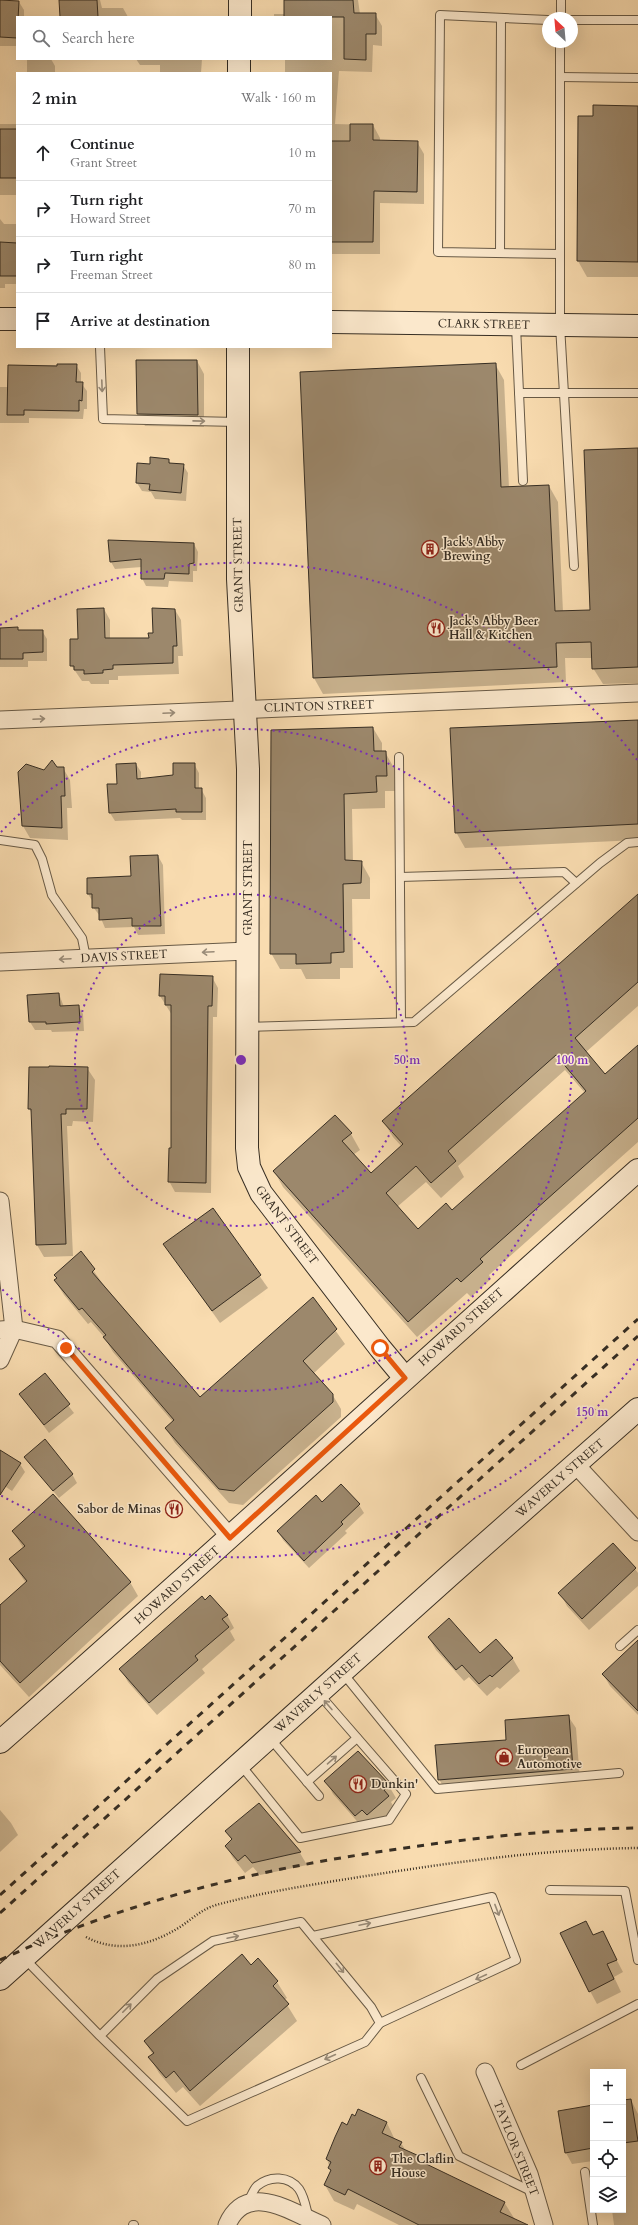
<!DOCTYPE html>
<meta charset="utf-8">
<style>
body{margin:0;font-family:Cardo,serif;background:#f6f6f6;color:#202124}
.controls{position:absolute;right:12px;bottom:12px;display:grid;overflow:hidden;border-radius:0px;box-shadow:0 4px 16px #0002}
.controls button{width:36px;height:36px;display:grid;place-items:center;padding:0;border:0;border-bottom:1px solid #e0e0e0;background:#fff;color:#202124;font:20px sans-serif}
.compass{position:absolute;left:542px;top:12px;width:36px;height:36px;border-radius:50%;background:#fff;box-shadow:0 4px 16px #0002;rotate:334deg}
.stop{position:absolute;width:12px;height:12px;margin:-9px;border:3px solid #ea580c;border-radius:50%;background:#fff}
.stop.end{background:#ea580c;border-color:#fff;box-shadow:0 1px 4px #0008}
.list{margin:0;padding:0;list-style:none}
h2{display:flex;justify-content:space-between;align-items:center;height:52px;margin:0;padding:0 16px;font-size:17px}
h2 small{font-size:13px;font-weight:400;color:#757577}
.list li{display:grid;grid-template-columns:26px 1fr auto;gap:12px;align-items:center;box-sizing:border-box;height:56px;padding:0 16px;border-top:1px solid #e0e0e0}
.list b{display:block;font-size:15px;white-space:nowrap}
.list p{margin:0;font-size:13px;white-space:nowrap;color:#757577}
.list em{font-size:13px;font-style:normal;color:#757577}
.icon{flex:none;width:22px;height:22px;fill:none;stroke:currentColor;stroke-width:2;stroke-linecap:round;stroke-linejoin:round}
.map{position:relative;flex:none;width:638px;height:2225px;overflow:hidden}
.search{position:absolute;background:#fff;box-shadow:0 4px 16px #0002;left:16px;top:16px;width:316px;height:44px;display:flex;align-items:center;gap:10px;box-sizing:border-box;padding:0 14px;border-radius:0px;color:#757577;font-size:15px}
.panel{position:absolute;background:#fff;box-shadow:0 4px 16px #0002;left:16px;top:72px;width:316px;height:276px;border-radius:0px}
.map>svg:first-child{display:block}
.shadow{fill:#0003;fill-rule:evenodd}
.building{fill:#9c886c;stroke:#372e23;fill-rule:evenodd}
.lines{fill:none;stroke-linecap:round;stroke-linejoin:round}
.lane-casing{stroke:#685a46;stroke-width:10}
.street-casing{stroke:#685a46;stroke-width:19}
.secondary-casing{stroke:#372e23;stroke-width:24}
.path{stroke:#372e23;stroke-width:2.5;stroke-dasharray:1 2;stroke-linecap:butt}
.lane{stroke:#fbe8cc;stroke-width:8}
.street{stroke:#fbe8cc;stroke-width:17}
.secondary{stroke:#fbe8cc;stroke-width:22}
.rail{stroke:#372e23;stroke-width:3;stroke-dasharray:7 7;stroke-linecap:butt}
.oneway{stroke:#998b78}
.route{stroke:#ea580c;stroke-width:5}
.ring{fill:none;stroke:#7b2cbf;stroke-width:2;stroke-dasharray:2 4}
.labels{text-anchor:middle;stroke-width:3;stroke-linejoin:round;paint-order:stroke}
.street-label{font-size:12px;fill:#372e23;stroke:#fbe8cc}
.poi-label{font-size:12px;font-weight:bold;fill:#372e23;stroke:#fbe8cc;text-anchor:start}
.centre{fill:#7b2cbf;stroke:#fbe8cc;stroke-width:2}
.ring-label{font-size:12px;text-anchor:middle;font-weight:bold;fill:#7b2cbf;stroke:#fbe8cc;stroke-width:3;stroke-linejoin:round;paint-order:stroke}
</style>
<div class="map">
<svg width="638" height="2225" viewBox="0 0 638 2225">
<rect width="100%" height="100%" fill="#f9dcb0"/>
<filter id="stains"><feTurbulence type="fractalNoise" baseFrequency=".005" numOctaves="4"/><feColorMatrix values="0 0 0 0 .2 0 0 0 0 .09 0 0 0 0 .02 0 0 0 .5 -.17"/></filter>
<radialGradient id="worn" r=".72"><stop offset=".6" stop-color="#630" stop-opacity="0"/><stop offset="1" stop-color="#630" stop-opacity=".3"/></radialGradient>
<g class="shadow">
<path d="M0,0l19,2 5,8v7h-7v29h-17z"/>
<path d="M60,0h40l2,8h21l5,9h-67z"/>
<path d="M285,0h73l2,14h15l7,12v20l-9,-1 -1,27 -33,-1 -4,53 38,1 7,13v3l37,1 7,12v50l-44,-1v51h-49v-181h-46v-14h46v-42h-57v-3h11z"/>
<path d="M27,59h24l4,7v7h-28z"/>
<path d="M136,59h66l-1,14h-41v-8h-20z"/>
<path d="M638,107v170h-51l-9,-16 16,-144z"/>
<rect x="0" y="124" width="17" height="71"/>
<path d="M0,219l4,5h13v60h-12v4h-5z"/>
<path d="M197,361l7,13v53l-59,-1 -7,-12z"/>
<path d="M495,364l9,16 5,108 40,-2 9,16 5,110 28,-1 47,-162v234l-35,1 -10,-16v-10h-28l1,24 -243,12 -9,-16z"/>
<path d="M76,365l5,8v10l6,8v18h-3l-1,10 -54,-1v5h-29v-36h9v-21z"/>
<path d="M168,460l3,4 12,1 5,8 -2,28 -31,-2 -4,-7 -9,-1 -5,-8 14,-18z"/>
<path d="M194,544l4,8 -1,19h-4v11l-24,-1 -1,6 -22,-1 -4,-8v-11l-27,2 -4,-7z"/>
<path d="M104,609l6,11v19h40l25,-29 6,10 2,36h-5l1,18 -61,2v4h-9v4h-18l-2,-3h-7l-11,-16 8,-25z"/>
<path d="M17,628l2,3h23l5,8v22h-19v6h-28v-38z"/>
<path d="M638,721v119l-173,8 -9,-16z"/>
<path d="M373,728l9,15v9h3l9,16 1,23h-10v17l-33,1 1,53h8l9,16v21h-18l1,69h-13v11h-34l-5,-10h-21l-9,-16z"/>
<path d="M136,764l5,8v8l33,-4 20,-12 5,9v16h2l5,9v22h-24l-2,-2 -65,3 -5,-8 8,-28z"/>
<path d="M57,768h6l7,12 2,28h-5l1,32 -38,-2 -7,-12 22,-54z"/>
<path d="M158,856l5,9 2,69 -27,1 -4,-8 -29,1 -5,-12 -7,-9v-5l-5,-8 44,-18z"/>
<path d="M638,895v111l-52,46 19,23 33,-29v96l-149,133 2,4 -20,18 -4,-4 -50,44 -134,-150 -9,-16 77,-37 9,16 -7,5 18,20 31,-28 -9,-10 -10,-16zM565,1070l20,23 -133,118 -34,19 -21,-23 29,-25 15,16 23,-21 -6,-11z"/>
<path d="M212,977l6,11 -1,29h-4l-2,176 -36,-1 -6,-11 3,-32v-134l-12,-19z"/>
<path d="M59,994l5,13 14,-1 5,8 1,17 -32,1 -1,-2h-16l-5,-8 -2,-26z"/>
<path d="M87,1068l8,12 -2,42 -20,-1 -1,5h-5l6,130 -29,1 -7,-12 -5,-132 -3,-4z"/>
<path d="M213,1210l55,78 -48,35 -55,-78z"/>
<path d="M81,1253l22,31 97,114 113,-99 32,45 -32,30 19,20 9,15v8l-98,88 -14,-2 -54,-60 -9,-14 7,-7 -60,-70 -9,-15 -13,-15 -3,2 -24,-29 -9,-14 2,-2 -2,-4z"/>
<path d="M44,1374l30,39 -25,20 -29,-39z"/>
<path d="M0,1451l20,13 5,8 -13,19 -12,-8z"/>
<path d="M25,1457l47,17 5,9 -18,15z"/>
<path d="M322,1504l37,1 5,8 -19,18 2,2 -38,35 -26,-28 -5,-9z"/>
<path d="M13,1532l117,50 8,14 -109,101 -29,-32v-59l26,-23 -16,-23 14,-11z"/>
<path d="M613,1544l22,25 3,4v13l-49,44 -22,-24 -7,-13z"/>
<path d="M205,1601l22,14 7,13 -4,3 5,9 -33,29 3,4 -48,42 -29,-33 -7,-12z"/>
<path d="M429,1638l51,16 16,-14 17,19 7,12 -20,18 -3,-2 -10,9 -18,-19 -5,4 -28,-31z"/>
<path d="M638,1648v67l-28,-29 -7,-12z"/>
<path d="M568,1716l8,12 4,53 -134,11 -7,-13 68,-38z"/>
<path d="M326,1781l63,5 7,12 -5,4 4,7 -21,18 -4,-5 -7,6 -30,-34z"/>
<path d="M259,1804l41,49 7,12 -47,10 -7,-8 -8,6 -12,-15 -7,-12 6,-5 -5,-10z"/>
<path d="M0,1810l11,13 7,12 -18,17z"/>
<path d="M602,1932l21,40 -9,5 7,15 -24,12 -7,-13 4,-55z"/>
<path d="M258,1960l19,22 10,16 -3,2 13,21 -97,85 -17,-19 -7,6 -17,-20 -9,-15 3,-3 -8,-13z"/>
<path d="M631,2100l7,14v111h-24l-2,-15h11v-109z"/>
<path d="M593,2106v55l-21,3 -6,-11z"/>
<path d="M359,2110l28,13 8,17 6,3 5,8 12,6 3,5 83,40 10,16 -2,7h-113l-42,-21 -3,6 -20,-9 -9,-16 6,-13 -4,-13z"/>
</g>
<g class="building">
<path d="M0,0l19,1 -2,37 -17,-1z"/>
<path d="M59,0h38l1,17h-38z"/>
<path d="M284,0h69l1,13h22v21h-10v26l-22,-1v-42h-60z"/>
<path d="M593,105l45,1v156l-61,-1 1,-145h15z"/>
<path d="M350,124h23v16l45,1 -1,51 -43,-1 -1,51h-42v-101h19z"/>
<rect x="0" y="129" width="17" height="49"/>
<path d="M0,242l17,1v33h-17z"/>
<path d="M136,360h61l1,55 -61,-1z"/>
<path d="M496,363l5,124 48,-2 6,126 35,-1 -6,-160 54,-2v219l-46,2 -1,-27 -35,1 1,24 -244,11 -13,-306z"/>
<path d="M57,364h20l-1,18h7l-1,19 -3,-1v11l-55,-1v5h-17l1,-50 49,1z"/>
<path d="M150,457l19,2v4l15,1 -3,29 -32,-3 1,-6 -14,-1 1,-20 13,1z"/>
<path d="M108,540l86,3v20l-5,1v10l-24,-1 -1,6h-23v-20l-31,3z"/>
<path d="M104,608l1,30h44l-1,-5h5l-1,-25 23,1 2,37h-4v17l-60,2v4l-10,1v3l-19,1v-4h-10v-4h-4v-27h8l-1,-30z"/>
<path d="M18,627v3h25v22l-20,1v6h-23v-31z"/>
<path d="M638,720v104l-183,9 -5,-105z"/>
<path d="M373,727l1,24h12l1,25h-11l1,16 -33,2 1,66 17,1 -1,22 -18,1 1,68 -13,1v10l-35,1v-10h-26l1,-224z"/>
<path d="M52,760l5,7h7l1,29h-4l1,32 -40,-2 -4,-54 8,-8 18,6z"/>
<path d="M136,763l1,16 36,-4v-12h22v25h7v24h-26v-3l-67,4 -2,-29h10l-1,-20z"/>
<path d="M158,855l3,71h-29v-8l-33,2v-12h-7v-14h-5v-16l44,-2 -1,-20z"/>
<path d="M638,894v88l-63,56 30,36 33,-29v73l-158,141 3,3 -22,20 -4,-4 -49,44 -135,-151 62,-56 17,18 -10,8 29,32 32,-29 -21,-23zM556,1055l30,36 -134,119 -6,-7 -28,26 -32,-36 30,-27 15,17 25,-22 -8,-10z"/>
<path d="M160,974l53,2 -1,30h-4l-2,177 -38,-1 1,-34h2v-143h-6v-9h-6z"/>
<path d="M59,993l1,13 19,-1 1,17 -34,2v-2h-17l-2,-27z"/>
<path d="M49,1066l39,1 -1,42h-21v5h-5l5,130 -30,1 -5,-136h-3l1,-42h20z"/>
<path d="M213,1208l48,67 -49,36 -49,-67z"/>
<path d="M81,1251l14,18 -3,3 108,125 113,-100 24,32 -34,32 30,33v8l-99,89 -15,-2 -54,-61 9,-8 -71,-83 3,-2 -24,-27 -3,2 -25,-30 3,-2 -3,-3z"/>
<path d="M45,1373l25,31 -26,21 -25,-31z"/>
<path d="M45,1439l28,35 -20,17 -29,-34z"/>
<path d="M0,1450l21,13 -21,32z"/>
<path d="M341,1484l19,20 -19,18 2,2 -39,37 -27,-30 39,-36 6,7z"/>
<path d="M53,1494l78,88 -111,101 -20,-22v-56l27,-24 -18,-22 16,-13 -13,-15z"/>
<path d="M613,1543l23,25 -54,51 -24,-26z"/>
<path d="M210,1595l18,20 -6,4 7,8 -34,29 3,4 -49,43 -30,-34 83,-73 3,4z"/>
<path d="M449,1618l31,35 16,-14 17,19 -21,19 -2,-2 -11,9 -17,-19 -6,5 -28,-33z"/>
<path d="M638,1640v71l-36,-37z"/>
<path d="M569,1715l4,54 -135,11 -3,-35 71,-5 -1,-20z"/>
<path d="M358,1751l32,34 -6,5 5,6 -22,19 -5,-5 -7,6 -31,-35z"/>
<path d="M259,1803l42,49 -49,11 -7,-8 -7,6 -13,-15 7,-7 -7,-8z"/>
<path d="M586,1921l7,14 10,-4 14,29 -10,4 7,15 -25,13 -29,-59z"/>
<path d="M242,1954l9,11 7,-7 20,23 -5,5 16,18 -99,87 -16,-20 -8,7 -18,-21 6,-4 -10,-12z"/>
<path d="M631,2099l7,42 -15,2v-43z"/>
<path d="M593,2105v43l-28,5 -7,-42z"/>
<path d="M358,2109l29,13 -5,11 20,9 -3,5 20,9 -1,4 87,42 -5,10 28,13h-109l-71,-36 -3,6 -21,-10 7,-15 -3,-2 3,-6 -5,-3 9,-22 7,-15 5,3 5,-11 3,2z"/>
</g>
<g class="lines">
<g class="lane-casing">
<g id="lane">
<path d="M561,18v-18"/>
<path d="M548,20l-108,-5 -2,237 122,2"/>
<path d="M572,20h66"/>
<path d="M560,42v283l14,241"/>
<path d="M560,77l78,1"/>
<path d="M500,253l1,-235"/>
<path d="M516,326l7,155"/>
<path d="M100,347l3,72 134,3"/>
<path d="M519,393h119"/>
<path d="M399,757l2,265"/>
<path d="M0,840l35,5 7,14 10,36 30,43 4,20"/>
<path d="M400,877l164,-5 12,11"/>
<path d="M248,1027l166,-5 186,-159 27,-20 11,-1"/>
<path d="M620,1646l18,-16"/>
<path d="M342,1672l95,117 182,-16"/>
<path d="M269,1737l50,59"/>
<path d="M240,1764l60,74 89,-18 17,-26 -87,-100"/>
<path d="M307,1782l50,-44"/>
<path d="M550,1890l75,1 13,69"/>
<path d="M313,1936l179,-39 24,63 -136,63"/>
<path d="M24,1958l76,78 87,85 178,-79 15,-19 -9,-16 -70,-85 -88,19 -56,38 -57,57"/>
<path d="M521,2065l117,-61"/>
<path d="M421,2078l38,78 74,36"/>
<path d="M585,2172l8,53"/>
<path d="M248,2202c3,-5 5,-12 9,-16 13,-11 32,-10 42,3 6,9 7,20 10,30"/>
<path d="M133,2225h1"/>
</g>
</g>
<g class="street-casing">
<g id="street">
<path d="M0,720l638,-27"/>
<path d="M0,962l247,-11"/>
<path d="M0,1201l14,128 -14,31"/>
<path d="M0,1330l14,-1 43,10 174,199"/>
<path d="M575,1464l63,68"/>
<path d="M485,2072l44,102 15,51"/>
<path d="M227,2225c20,-45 64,-13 95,0"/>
</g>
</g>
<g class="secondary-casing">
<g id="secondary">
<path d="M240,17v-17"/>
<path d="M239,73v-14"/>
<path d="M0,319h17"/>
<path d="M331,322l307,4"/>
<path d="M238,347v232l10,190 -1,379 2,19 12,26 119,155 25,30"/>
<path d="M0,1742c214,-189 425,-382 638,-572"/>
<path d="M0,1979l450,-404 188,-166"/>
</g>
</g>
<path class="path" d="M86,1937c32,17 65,8 94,-10 12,-8 22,-18 36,-22 55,-15 113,-23 169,-32 84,-13 168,-24 253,-25"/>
<use href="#lane" class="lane"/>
<use href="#street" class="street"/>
<use href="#secondary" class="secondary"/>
<g class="rail">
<path d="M0,1895l638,-576"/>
<path d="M0,1913l638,-577"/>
<path d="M0,1960c129,-60 258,-91 398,-111 80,-12 160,-20 240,-21"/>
</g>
</g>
<defs><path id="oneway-shaft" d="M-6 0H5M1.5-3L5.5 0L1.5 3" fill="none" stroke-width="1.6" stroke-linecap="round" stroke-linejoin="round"/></defs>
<g class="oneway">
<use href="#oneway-shaft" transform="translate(102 386) rotate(88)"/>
<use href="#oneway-shaft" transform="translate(199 421) rotate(1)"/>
<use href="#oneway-shaft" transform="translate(169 713) rotate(-3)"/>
<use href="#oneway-shaft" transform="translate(39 719) rotate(-3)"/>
<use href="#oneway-shaft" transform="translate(208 952) rotate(177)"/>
<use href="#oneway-shaft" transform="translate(65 959) rotate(177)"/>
<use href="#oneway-shaft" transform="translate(328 1705) rotate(-131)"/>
<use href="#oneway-shaft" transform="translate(332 1760) rotate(-41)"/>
<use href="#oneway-shaft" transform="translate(497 1910) rotate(69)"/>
<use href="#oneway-shaft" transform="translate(365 1924) rotate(-12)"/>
<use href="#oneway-shaft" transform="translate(233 1937) rotate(-12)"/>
<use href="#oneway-shaft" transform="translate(340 1968) rotate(51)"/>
<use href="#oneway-shaft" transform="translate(481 1977) rotate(155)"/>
<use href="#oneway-shaft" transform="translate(127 2008) rotate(-45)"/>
<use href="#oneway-shaft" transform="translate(330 2057) rotate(156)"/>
</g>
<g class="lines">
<path class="route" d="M66,1348l164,190 175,-160 -25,-30"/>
</g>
<g class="ring">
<circle cx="241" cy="1060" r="166"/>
<path d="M1 832A331 331 0 1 1 1 1288"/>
<path d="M638 1359A497 497 0 0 1 0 1495M0 625A497 497 0 0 1 638 761"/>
</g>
<defs>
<g id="building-ring" transform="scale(0.9)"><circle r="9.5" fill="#fbe8cc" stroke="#8f2418" stroke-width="1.5"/><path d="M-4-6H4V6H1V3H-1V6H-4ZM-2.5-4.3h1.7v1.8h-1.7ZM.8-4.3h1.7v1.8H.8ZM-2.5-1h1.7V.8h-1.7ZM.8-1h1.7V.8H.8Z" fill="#8f2418"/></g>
<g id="restaurant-ring" transform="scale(0.9)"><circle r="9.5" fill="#fbe8cc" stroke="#8f2418" stroke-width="1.5"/><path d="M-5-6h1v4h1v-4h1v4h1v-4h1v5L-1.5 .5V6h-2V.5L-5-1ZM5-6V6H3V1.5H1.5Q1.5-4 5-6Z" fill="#8f2418"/></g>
<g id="shop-ring" transform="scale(0.9)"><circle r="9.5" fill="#fbe8cc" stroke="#8f2418" stroke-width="1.5"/><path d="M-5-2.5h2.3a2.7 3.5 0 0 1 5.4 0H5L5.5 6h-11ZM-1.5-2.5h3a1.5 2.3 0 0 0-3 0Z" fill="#8f2418"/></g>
</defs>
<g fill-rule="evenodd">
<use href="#building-ring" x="430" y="549"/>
<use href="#restaurant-ring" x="436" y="628"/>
<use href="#restaurant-ring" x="174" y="1509"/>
<use href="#shop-ring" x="504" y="1757"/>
<use href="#restaurant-ring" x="358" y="1784"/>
<use href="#building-ring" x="378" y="2166"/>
</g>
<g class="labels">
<g class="street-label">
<text transform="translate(484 324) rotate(1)" y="4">CLARK STREET</text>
<text transform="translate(238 565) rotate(-91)" y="4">GRANT STREET</text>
<text transform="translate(319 706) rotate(-2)" y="4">CLINTON STREET</text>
<text transform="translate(248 888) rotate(-90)" y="4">GRANT STREET</text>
<text transform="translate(124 956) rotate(-3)" y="4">DAVIS STREET</text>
<text transform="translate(287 1225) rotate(53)" y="4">GRANT STREET</text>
<text transform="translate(461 1327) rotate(-42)" y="4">HOWARD STREET</text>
<text transform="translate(560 1478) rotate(-41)" y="4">WAVERLY STREET</text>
<text transform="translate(177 1585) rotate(-42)" y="4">HOWARD STREET</text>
<text transform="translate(318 1693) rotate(-42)" y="4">WAVERLY STREET</text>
<text transform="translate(77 1909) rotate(-42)" y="4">WAVERLY STREET</text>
<text transform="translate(516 2148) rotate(68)" y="4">TAYLOR STREET</text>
</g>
<g class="poi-label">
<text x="443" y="546">Jack's Abby<tspan x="443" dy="14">Brewing</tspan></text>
<text x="449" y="625">Jack's Abby Beer<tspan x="449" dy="14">Hall &amp; Kitchen</tspan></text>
<text x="161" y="1513" text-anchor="end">Sabor de Minas</text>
<text x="517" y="1754">European<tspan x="517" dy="14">Automotive</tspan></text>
<text x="371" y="1788">Dunkin'</text>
<text x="391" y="2163">The Claflin<tspan x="391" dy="14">House</tspan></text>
</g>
</g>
<circle cx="241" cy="1060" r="6" class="centre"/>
<g class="ring-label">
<text x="407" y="1064">50 m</text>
<text x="572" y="1064">100 m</text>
<text x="592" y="1416">150 m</text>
</g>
<rect width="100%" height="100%" filter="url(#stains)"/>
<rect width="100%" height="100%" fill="url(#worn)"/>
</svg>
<div class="controls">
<button>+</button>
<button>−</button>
<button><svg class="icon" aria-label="locate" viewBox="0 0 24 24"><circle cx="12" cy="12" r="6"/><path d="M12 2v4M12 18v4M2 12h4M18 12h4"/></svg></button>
<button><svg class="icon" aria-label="layers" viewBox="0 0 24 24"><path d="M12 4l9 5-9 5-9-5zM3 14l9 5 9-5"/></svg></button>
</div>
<svg class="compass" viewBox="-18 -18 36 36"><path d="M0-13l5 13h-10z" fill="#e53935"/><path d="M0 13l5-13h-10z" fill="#757577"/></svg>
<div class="stop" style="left:380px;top:1348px"></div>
<div class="stop end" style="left:66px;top:1348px"></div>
<div class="search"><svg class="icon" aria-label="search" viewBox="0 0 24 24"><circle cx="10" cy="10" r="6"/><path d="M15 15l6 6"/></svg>Search here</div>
<section class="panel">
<h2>2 min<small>Walk · 160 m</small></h2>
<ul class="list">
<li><svg class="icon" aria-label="ahead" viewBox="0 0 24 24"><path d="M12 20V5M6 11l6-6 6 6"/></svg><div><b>Continue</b><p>Grant Street</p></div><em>10 m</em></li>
<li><svg class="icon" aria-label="right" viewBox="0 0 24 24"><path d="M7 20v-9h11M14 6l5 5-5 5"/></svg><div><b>Turn right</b><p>Howard Street</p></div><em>70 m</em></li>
<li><svg class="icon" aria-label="right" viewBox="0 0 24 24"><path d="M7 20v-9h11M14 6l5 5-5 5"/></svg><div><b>Turn right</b><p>Freeman Street</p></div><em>80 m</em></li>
<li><svg class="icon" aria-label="arrive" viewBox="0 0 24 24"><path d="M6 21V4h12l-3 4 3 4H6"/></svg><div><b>Arrive at destination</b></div></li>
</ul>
</section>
</div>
